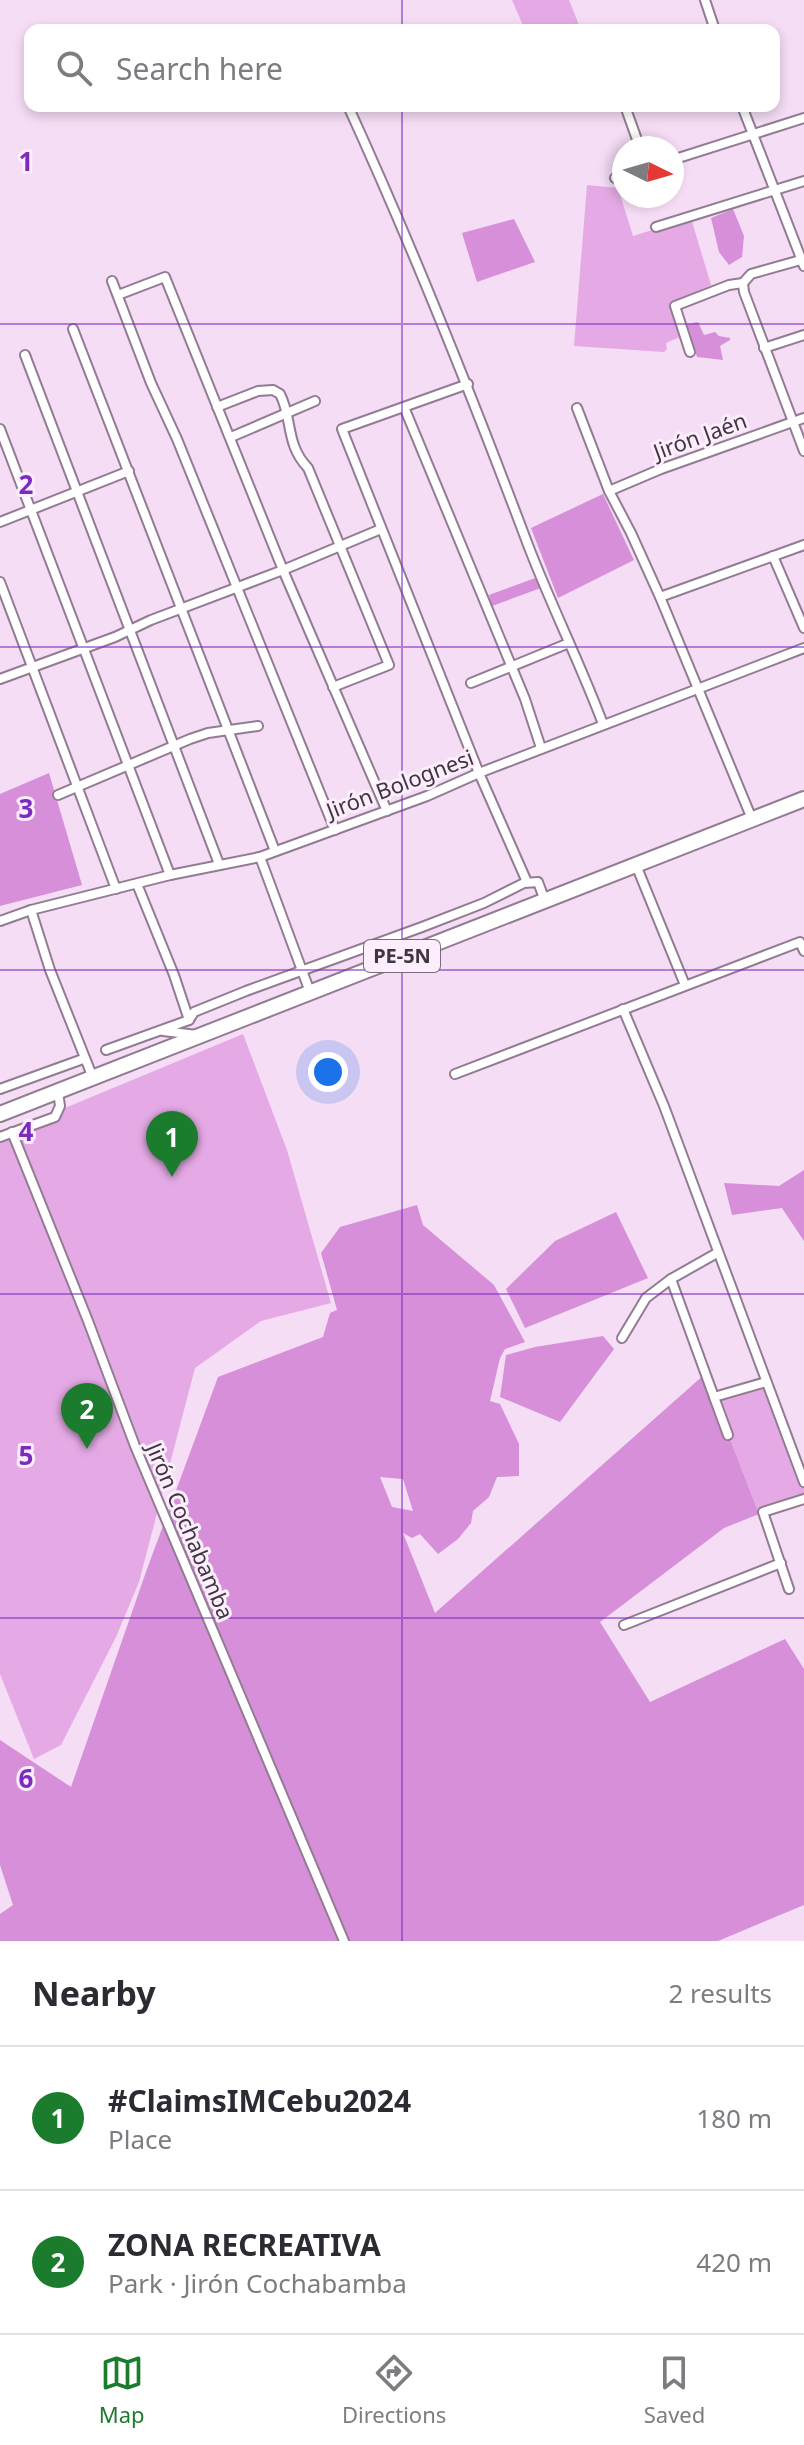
<!DOCTYPE html>
<meta charset="utf-8">
<style>
body{margin:0;font-family:"Noto Sans",sans-serif;background:#f7f7f7;color:#2b2b33}
.compass{position:absolute;left:612px;top:136px;width:72px;height:72px;border-radius:50%;background:#fff;box-shadow:0 4px 12px #0003;rotate:95deg}
.you{position:absolute;left:328px;top:1072px;width:28px;height:28px;margin:-20px;border:6px solid #fff;border-radius:50%;background:#1a73e8;box-shadow:0 0 0 12px #1a73e833}
.badge{display:grid;place-items:center;width:52px;height:52px;border-radius:50%;background:#1b7c2e;color:#fff;font-size:26px;font-weight:700}
.pin{position:absolute;translate:-50% -66px;filter:drop-shadow(0 2px 4px #0008)}
.pin::after{content:'';position:absolute;top:42px;width:28px;height:24px;background:inherit;clip-path:polygon(0 0,100% 0,50% 100%)}
.list{margin:0;padding:0;list-style:none}
h2{display:flex;justify-content:space-between;align-items:center;height:104px;margin:0;padding:0 32px;font-size:34px}
h2 small{font-size:26px;font-weight:400;color:#7c7c81}
.list li{display:grid;grid-template-columns:52px 1fr auto;gap:24px;align-items:center;box-sizing:border-box;height:144px;padding:0 32px;border-top:2px solid #e1e1e2}
.list b{display:block;font-size:30px;white-space:nowrap}
.list p{margin:0;font-size:26px;white-space:nowrap;color:#7c7c81}
.list em{font-size:26px;font-style:normal;color:#7c7c81}
.icon{flex:none;width:44px;height:44px;fill:none;stroke:currentColor;stroke-width:2;stroke-linecap:round;stroke-linejoin:round}
.map{position:relative;flex:none;width:804px;height:1941px;overflow:hidden}
.search{position:absolute;background:#fff;box-shadow:0 4px 12px #0003;left:24px;right:24px;top:24px;height:88px;display:flex;align-items:center;gap:20px;box-sizing:border-box;padding:0 28px;border-radius:16px;color:#7c7c81;font-size:30px}
.sheet{height:392px;background:#fff}
nav{display:flex;justify-content:space-around;align-items:center;box-sizing:border-box;height:112px;border-top:2px solid #e1e1e2;background:#fff;font-size:22px;color:#7c7c81}
nav a{display:grid;justify-items:center;gap:4px}
nav .on{color:#1b7c2e}
.map>svg:first-child{display:block}
.green{fill:#e5aae6}
.forest{fill:#d68fd8;fill-rule:evenodd}
.lines{fill:none;stroke-linecap:round;stroke-linejoin:round}
.street-casing{stroke:#927c92;stroke-width:12}
.highway-casing{stroke:#927c92;stroke-width:18}
.street{stroke:#fff;stroke-width:8}
.highway{stroke:#fff;stroke-width:14}
.grid{fill:none;stroke:#7b2cbf;stroke-width:2;stroke-opacity:0.55}
.labels{text-anchor:middle;stroke-width:6;stroke-linejoin:round;paint-order:stroke}
.shield{fill:#fceefc;stroke:#786d78;stroke-width:2}
.shield-label{font-size:20px;font-weight:bold;fill:#3f363f}
.street-label{font-size:22px;fill:#3f363f;stroke:#fceefc}
.grid-label{font-size:26px;text-anchor:middle;font-weight:bold;fill:#7b2cbf;stroke:#fceefc;stroke-width:6;stroke-linejoin:round;paint-order:stroke}
</style>
<div class="map">
<svg width="804" height="1941" viewBox="0 0 804 1941">
<rect width="100%" height="100%" fill="#f5ddf5"/>
<g class="green">
<path d="M512,0h57l12,30h-56z"/>
<path d="M587,185l31,3 15,48 58,-18 20,67 -40,19 11,32 -16,7 1,6 -3,3 -90,-6z"/>
<path d="M243,1034l44,116 44,153 -70,18 -66,47 -56,214 -23,55 -55,108 -27,14 -34,-85v-539z"/>
<path d="M764,1382l40,101v13l-45,18 -45,-117z"/>
</g>
<g class="forest">
<path d="M733,209l11,27 -2,21 -13,8 -10,-13 -8,-34z"/>
<path d="M514,219l21,43 -58,20 -15,-49z"/>
<path d="M698,322l6,13 11,-3 4,4 11,2v2l-10,6 3,14 -26,-3 -10,-33z"/>
<path d="M603,494l31,66 -76,38 -27,-70z"/>
<path d="M538,577l3,11 -49,18 -3,-11z"/>
<path d="M49,773l33,112 -82,21v-112z"/>
<path d="M804,1170v71l-22,-33 -50,7 -8,-32 55,3z"/>
<path d="M417,1205l6,20 71,60 31,57 -20,7 -5,9 -10,43 10,3 19,40v32l-22,1 -8,20 -16,14 -2,12 -13,16 -20,15 -18,-20 -8,4 -9,-5 32,80 270,-239 54,140 -35,14 -124,94 50,80 135,-63 19,30v236l-86,36h-718v-27l13,-9 -13,-40v-125l71,47 76,-218 71,-192 105,-40 7,-24 7,-3 -16,-57 19,-26zM380,1477l23,2 10,32 -21,-4z"/>
<path d="M616,1212l32,66 -123,50 -19,-39 49,-48z"/>
<path d="M603,1336l11,13 -54,73 -60,-25 6,-42 29,-8z"/>
</g>
<g class="lines">
<g class="street-casing">
<g id="street">
<path d="M705,0l10,30"/>
<path d="M348,106c66,144 124,290 180,439 23,60 52,118 75,179"/>
<path d="M625,106l15,42"/>
<path d="M742,106l62,160"/>
<path d="M672,160l132,-42"/>
<path d="M615,178l9,-3"/>
<path d="M656,227l148,-46"/>
<path d="M112,281l39,102 26,56 158,391"/>
<path d="M743,283l1,9 60,159"/>
<path d="M743,283l8,-9 53,-15"/>
<path d="M118,295l47,-18 118,293 104,241"/>
<path d="M73,329l202,522"/>
<path d="M764,348l40,-13"/>
<path d="M690,352l-15,-46 54,-21 14,-2"/>
<path d="M25,355l194,509"/>
<path d="M468,384l-126,45 137,344 48,109"/>
<path d="M217,407l41,-16 15,-1 7,4c13,25 5,50 28,74l81,197 -56,22"/>
<path d="M404,407l121,292 16,49"/>
<path d="M577,408l32,83 22,42 29,64 92,222"/>
<path d="M0,429l170,446"/>
<path d="M231,437l84,-36"/>
<path d="M609,491l52,-22 143,-51"/>
<path d="M0,522l129,-51"/>
<path d="M773,556l31,72"/>
<path d="M0,582l116,307"/>
<path d="M660,597l144,-52"/>
<path d="M0,679l115,-42 36,-17 132,-50 98,-41"/>
<path d="M471,683l98,-40"/>
<path d="M58,795l132,-56 18,-6 50,-7"/>
<path d="M260,857l50,135"/>
<path d="M636,865l49,120"/>
<path d="M137,884l37,91 15,45"/>
<path d="M31,910l19,60 43,108"/>
<path d="M0,921l31,-11 139,-35 90,-18 167,-61 52,-23 325,-125"/>
<path d="M623,1009l41,97 140,376"/>
<path d="M163,1031l34,4"/>
<path d="M106,1050l83,-30 5,-8 52,-21 176,-64 62,-24 40,-20 14,-1 7,19"/>
<path d="M455,1074l345,-132 4,9"/>
<path d="M0,1089l83,-30"/>
<path d="M12,1132l76,189 47,125 209,495"/>
<path d="M0,1137l55,-20 5,-11 -2,-14"/>
<path d="M622,1338l24,-40 25,-19"/>
<path d="M714,1397l-43,-118 46,-26"/>
<path d="M728,1435l-14,-38 52,-15"/>
<path d="M789,1589l-26,-77 41,-13"/>
<path d="M624,1625l157,-62"/>
</g>
</g>
<g class="highway-casing">
<path id="highway" d="M0,1114l804,-315"/>
</g>
<use href="#street" class="street"/>
<use href="#highway" class="highway"/>
</g>
<path class="grid" d="M402,0v30M402,106v1835M0,324h804M0,647h804M0,970h804M0,1294h804M0,1618h804"/>
<g class="labels">
<rect class="shield" x="364" y="940" width="76" height="32" rx="6"/>
<g class="shield-label">
<text x="402" y="963">PE-5N</text>
</g>
<g class="street-label">
<text transform="translate(700 436) rotate(-20)" y="8">Jirón Jaén</text>
<text transform="translate(400 784) rotate(-21)" y="8">Jirón Bolognesi</text>
<text transform="translate(190 1531) rotate(67)" y="8">Jirón Cochabamba</text>
</g>
</g>
<g class="grid-label">
<text x="26" y="171">1</text>
<text x="26" y="494">2</text>
<text x="26" y="818">3</text>
<text x="26" y="1141">4</text>
<text x="26" y="1465">5</text>
<text x="26" y="1788">6</text>
</g>
</svg>
<svg class="compass" viewBox="-18 -18 36 36"><path d="M0-13l5 13h-10z" fill="#e53935"/><path d="M0 13l5-13h-10z" fill="#7c7c81"/></svg>
<div class="you"></div>
<div class="pin badge" style="left:172px;top:1177px">1</div>
<div class="pin badge" style="left:87px;top:1449px">2</div>
<div class="search"><svg class="icon" aria-label="search" viewBox="0 0 24 24"><circle cx="10" cy="10" r="6"/><path d="M15 15l6 6"/></svg>Search here</div>
</div>
<section class="sheet">
<h2>Nearby<small>2 results</small></h2>
<ul class="list">
<li><span class="badge">1</span><div><b>#ClaimsIMCebu2024</b><p>Place</p></div><em>180 m</em></li>
<li><span class="badge">2</span><div><b>ZONA RECREATIVA</b><p>Park · Jirón Cochabamba</p></div><em>420 m</em></li>
</ul>
</section>
<nav>
<a class="on"><svg class="icon" aria-label="map" viewBox="0 0 24 24"><path d="M3 6l6-2 6 2 6-2v14l-6 2-6-2-6 2zM9 4v14M15 6v14"/></svg>Map</a>
<a><svg class="icon" aria-label="directions" viewBox="0 0 24 24"><path d="M12 3l9 9-9 9-9-9zM9 14v-3h6M13 9l2 2-2 2"/></svg>Directions</a>
<a><svg class="icon" aria-label="saved" viewBox="0 0 24 24"><path d="M7 4h10v16l-5-4-5 4z"/></svg>Saved</a>
</nav>
